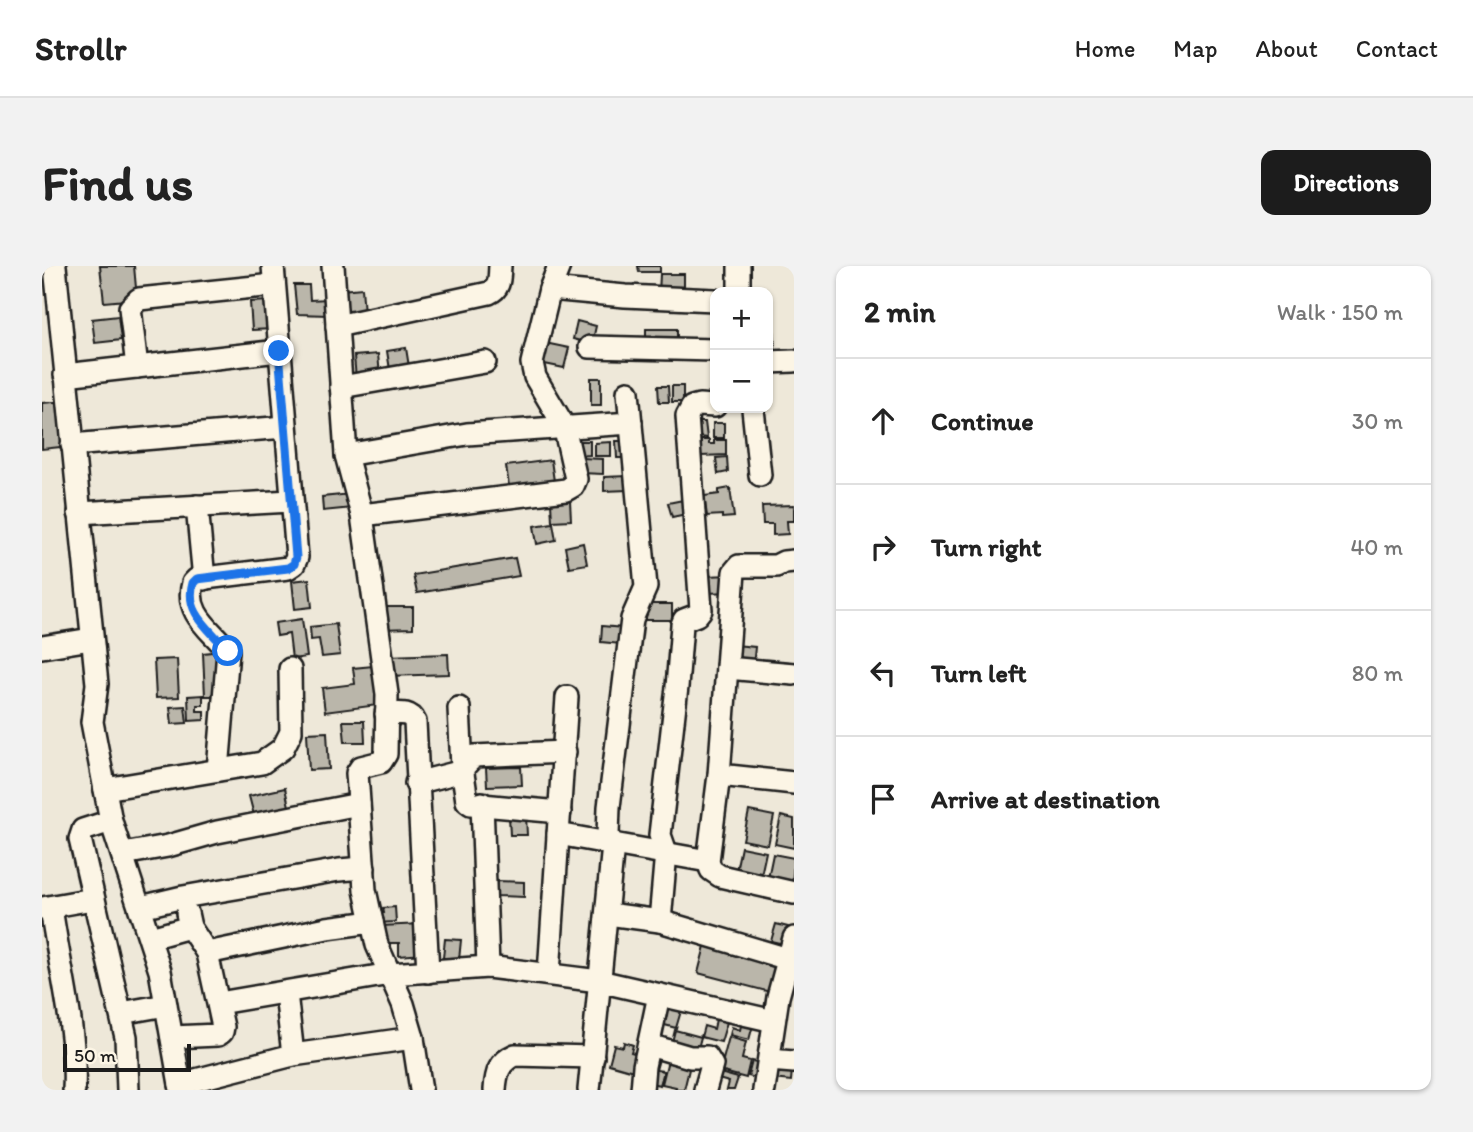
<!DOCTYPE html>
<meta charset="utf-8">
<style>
body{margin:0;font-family:Itim,sans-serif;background:#f2f2f2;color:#222}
.controls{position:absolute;right:21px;top:21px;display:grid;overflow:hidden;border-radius:14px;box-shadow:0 2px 5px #0004}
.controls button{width:63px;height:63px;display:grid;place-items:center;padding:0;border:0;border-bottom:2px solid #e0e0e0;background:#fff;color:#222;font:35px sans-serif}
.scale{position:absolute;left:21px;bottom:18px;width:128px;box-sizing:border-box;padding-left:7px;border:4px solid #1c1c1c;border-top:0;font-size:19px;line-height:24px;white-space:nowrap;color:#1c1c1c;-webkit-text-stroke:5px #fcf5e5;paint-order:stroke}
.stop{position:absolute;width:21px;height:21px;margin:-16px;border:5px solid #1a73e8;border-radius:50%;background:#fff}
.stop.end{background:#1a73e8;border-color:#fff;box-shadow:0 2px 7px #0008}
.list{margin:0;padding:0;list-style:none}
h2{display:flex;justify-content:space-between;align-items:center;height:91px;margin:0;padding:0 28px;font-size:30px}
h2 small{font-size:23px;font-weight:400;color:#767676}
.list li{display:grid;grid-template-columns:46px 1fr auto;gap:21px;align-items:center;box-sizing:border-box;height:126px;padding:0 28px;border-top:2px solid #e0e0e0}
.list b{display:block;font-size:26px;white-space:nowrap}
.list em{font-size:23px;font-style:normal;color:#767676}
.icon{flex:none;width:38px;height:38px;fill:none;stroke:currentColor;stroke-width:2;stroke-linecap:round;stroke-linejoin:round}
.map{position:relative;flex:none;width:752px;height:824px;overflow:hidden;border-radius:14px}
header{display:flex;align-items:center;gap:42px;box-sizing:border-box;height:98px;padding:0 35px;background:#fff;border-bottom:2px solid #e0e0e0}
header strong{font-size:33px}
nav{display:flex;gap:38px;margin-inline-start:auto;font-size:24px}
.intro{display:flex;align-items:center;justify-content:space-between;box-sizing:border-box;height:168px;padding:0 42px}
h1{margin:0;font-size:49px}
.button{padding:18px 32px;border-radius:14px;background:#1c1c1c;color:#fff;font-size:24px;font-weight:700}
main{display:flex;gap:42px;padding:0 42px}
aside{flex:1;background:#fff;border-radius:14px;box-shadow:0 2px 5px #0004}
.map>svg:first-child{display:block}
.building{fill:#bab6aa;stroke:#1c1c1c;stroke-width:2}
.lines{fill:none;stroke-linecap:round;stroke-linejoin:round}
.minor-casing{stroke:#1c1c1c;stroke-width:26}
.minor{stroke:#fcf5e5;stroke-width:21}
.route{stroke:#1a73e8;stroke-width:9}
</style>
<header>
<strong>Strollr</strong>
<nav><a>Home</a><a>Map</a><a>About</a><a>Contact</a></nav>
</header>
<div class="intro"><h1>Find us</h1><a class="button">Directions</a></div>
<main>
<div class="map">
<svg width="752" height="824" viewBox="0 0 752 824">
<rect width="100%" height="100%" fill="#eee8d9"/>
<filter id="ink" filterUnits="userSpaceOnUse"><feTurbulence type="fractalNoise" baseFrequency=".0143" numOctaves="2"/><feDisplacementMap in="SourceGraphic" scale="14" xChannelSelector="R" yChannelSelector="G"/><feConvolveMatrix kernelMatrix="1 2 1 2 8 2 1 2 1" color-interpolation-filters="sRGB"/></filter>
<g filter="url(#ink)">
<g class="building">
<path d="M58,0h34l3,33 -33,3z"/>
<path d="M596,0h22v6h-21z"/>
<path d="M618,8h24v20h-25z"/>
<path d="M252,19h15l1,15 18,-1v16l-31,-1z"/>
<path d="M320,22l2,25 -21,2 -2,-25z"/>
<path d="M228,35l3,28 -21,1 -2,-28z"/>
<path d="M76,50l3,24 -26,3 -3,-24z"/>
<path d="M535,55l19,5 -4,18 -19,-5z"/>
<rect x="604" y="63" width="31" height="18"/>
<path d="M732,64l1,18h-7v-17z"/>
<path d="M503,77l24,5 -5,20 -24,-5z"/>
<path d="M364,82l4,25 -19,3 -4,-25z"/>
<path d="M336,88l2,22 -24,3 -2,-23z"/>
<rect x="549" y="112" width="10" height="27"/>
<path d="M616,120h10l1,16h-10z"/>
<rect x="630" y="120" width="11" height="16"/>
<path d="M24,135l4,45 -28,3v-46z"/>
<path d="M657,156h6l2,16 -8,-1z"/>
<rect x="671" y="157" width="11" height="15"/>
<path d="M659,174h8v4h5v-4h12v15l-25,1z"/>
<path d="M536,175h12v14l-12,1z"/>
<path d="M574,175h10l1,17h-10z"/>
<path d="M569,176v14h-16v-13z"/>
<path d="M685,191l1,15 -10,2 -2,-16z"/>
<path d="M539,192l22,1v15l-22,-1z"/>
<path d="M509,194l4,28 -45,5 -4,-27z"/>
<path d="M585,210l1,14 -24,1v-14z"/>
<path d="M688,222l4,29 -12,1v-3l-15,1 -3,-20 15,-2v-4z"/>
<path d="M309,228l1,14 -29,3 -1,-14z"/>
<path d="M646,233l3,14 -19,4 -4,-14z"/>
<path d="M528,235l1,19 -19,1 -1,-19z"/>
<path d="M752,239v16h-7l1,13 -15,1v-11h-10l-1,-18z"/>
<path d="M511,257l3,17 -19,4 -3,-18z"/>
<path d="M541,277l4,21 -18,3 -4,-20z"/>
<path d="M473,292l4,18 -102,17 -4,-18z"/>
<path d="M689,309v17l-25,1v-17z"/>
<path d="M267,313l3,28 -17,2 -3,-28z"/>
<rect x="604" y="338" width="26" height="16"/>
<path d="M339,341h32v21l-32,1z"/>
<path d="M260,353l5,38 -15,2 -3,-25 -12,2 -2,-13z"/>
<path d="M294,358l4,31 -18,2 -3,-18 -8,1 -1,-13z"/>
<path d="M560,360l21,2 -2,16 -20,-2z"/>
<path d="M693,379l20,2 -2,20 -20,-3z"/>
<path d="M179,385l2,45h-18l-2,-43z"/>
<path d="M406,388l1,20 -61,2 -1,-20z"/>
<path d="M135,393l2,38 -23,1 -2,-38z"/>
<path d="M331,400l5,39 -53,7 -3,-24 33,-4 -2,-16z"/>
<path d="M161,429v10h-6v6h7v9l-15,1 -1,-25z"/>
<path d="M143,440l2,17 -15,1 -2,-17z"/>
<path d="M301,455h21l1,21h-20z"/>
<path d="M285,466l2,37 -20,1 -2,-37z"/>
<path d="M479,501l1,18 -35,1 -1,-18z"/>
<path d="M243,522l5,23 -35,8 -6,-23z"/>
<path d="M707,545l25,5 -6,29 -25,-5z"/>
<path d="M467,550h17l1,19h-17z"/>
<path d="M739,550l13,3v29l-19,-4z"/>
<path d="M699,581l25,5 -6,28 -25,-5z"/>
<path d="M731,588l21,4 -2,30 -25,-5z"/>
<path d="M455,615l27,1v15l-27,-1z"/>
<path d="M353,641l1,15 -21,1v-10h9l-1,-5z"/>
<path d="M380,658l1,30 -24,2v-13h-18l-1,-17z"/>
<path d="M734,658l16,4 -4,17 -17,-4z"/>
<path d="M403,673l16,1 -2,20 -16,-2z"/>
<path d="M663,680l76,20 -7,27 -76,-20z"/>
<path d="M620,740l19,5 -5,17 -19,-5z"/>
<path d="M674,753l11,3 -6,20 -20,-5 3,-11 10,3z"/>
<path d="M700,756l11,3 -4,15 -19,-5 2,-8 8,3z"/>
<path d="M633,764l26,7 -5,19 -10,-3 2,-9 -7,-1 -1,5 -9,-2z"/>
<path d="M687,771l17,5 -4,17 8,2 -4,17 -26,-7z"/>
<path d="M582,776l9,3 -2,7 10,3 -4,17 -28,-8 5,-19 9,2z"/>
<path d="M609,791l8,2 -3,11 8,1 -4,14 -15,-3z"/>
<path d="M626,794l22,5 -6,25h-9l1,-3 -14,-3z"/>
<path d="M710,795l9,2 -5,15 -8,-2z"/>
<path d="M730,802l20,2 -1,11 -19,-2z"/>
<path d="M678,807l18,5 -4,12h-7l2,-8 -11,-3z"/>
</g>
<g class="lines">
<g class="minor-casing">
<g id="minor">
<path d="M13,0l42,418 -5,38 19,99 49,150 21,119"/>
<path d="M291,0l13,189 16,60 25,179 -1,60 -5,8 -20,5 -4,6 8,117 12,55 26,59 10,34 8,52"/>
<path d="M508,23l75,7 90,4"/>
<path d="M697,26v-26"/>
<path d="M295,60l152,-33c12,-5 10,-16 11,-27"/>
<path d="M548,81l125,3"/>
<path d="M726,96l26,-1"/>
<path d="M95,101l-7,-59 9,-9 135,-14"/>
<path d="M23,109l214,-24"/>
<path d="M299,121l144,-25"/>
<path d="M711,143l7,66"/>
<path d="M30,179l213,-18"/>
<path d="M304,189l121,-21 164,-11"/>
<path d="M155,240l7,73"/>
<path d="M37,247l212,-12"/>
<path d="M320,249l204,-25 7,-4 3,-7 -12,-53 -29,-49 -3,-14 18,-74 9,-23"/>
<path d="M752,295l-10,1 -8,4h-37l-5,6 -15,203 -11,86 3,9 9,6 74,17"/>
<path d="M0,381l49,-8"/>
<path d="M685,402l67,6"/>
<path d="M417,442l3,59 5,34 4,3 89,8"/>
<path d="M344,448c11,0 24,-4 29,8l13,250"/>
<path d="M176,504l10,-119c-16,-21 -44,-37 -35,-68l4,-4 91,-11 6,-4 3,-7 -24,-291"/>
<path d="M677,509l75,8"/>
<path d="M374,517l43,-11 15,-16 91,-4"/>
<path d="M63,523l157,-26 21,-15 8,-16 -1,-63"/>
<path d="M440,537l6,164"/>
<path d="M69,555l-28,9 -3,9 46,198 2,53"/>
<path d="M516,568l150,27"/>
<path d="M81,588l45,-8 49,-14 142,-28"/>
<path d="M9,641c8,59 26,123 23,183"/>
<path d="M99,641l42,-10 156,-27 25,-2"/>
<path d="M0,642l51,-9"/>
<path d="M566,648l52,7 6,-69 -6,-17 17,-148 5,-62 2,-5 13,-5 4,-5 -14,-194 5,-9 7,-2 16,1"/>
<path d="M618,655l128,38"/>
<path d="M108,672l40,-11 -3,-14"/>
<path d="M165,687l120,-25 45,-6"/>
<path d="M507,708l18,-277"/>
<path d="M244,727l7,62"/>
<path d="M177,737l171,-29 98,-7 111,14 175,40"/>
<path d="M79,747l45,-8"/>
<path d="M130,771l46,-2 4,-3 1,-5 -16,-74 -17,-26"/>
<path d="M607,779l41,12h17l5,8 -7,25"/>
<path d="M727,794l25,2"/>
<path d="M138,818l113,-29 120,-17"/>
<path d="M453,824c1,-17 4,-28 20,-35l78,2"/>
<path d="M547,824l24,-245 -5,-10 1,-28 23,-188 14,-32 -18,-195"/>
<path d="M600,824l2,-24 15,-71"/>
<path d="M722,824l14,-93 16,-59"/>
</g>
</g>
<use href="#minor" class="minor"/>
</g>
</g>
<g class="lines" filter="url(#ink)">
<path class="route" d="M186,385c-16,-21 -44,-37 -35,-68l4,-4 91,-11 6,-4 2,-7 -17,-206"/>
</g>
</svg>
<div class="controls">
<button>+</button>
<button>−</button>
</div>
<div class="scale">50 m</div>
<div class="stop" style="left:186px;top:385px"></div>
<div class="stop end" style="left:237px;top:85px"></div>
</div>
<aside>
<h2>2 min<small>Walk · 150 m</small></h2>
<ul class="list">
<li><svg class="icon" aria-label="ahead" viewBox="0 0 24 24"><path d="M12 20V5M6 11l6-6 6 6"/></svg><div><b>Continue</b></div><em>30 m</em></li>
<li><svg class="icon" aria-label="right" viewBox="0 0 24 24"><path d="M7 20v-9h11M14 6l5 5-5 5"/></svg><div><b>Turn right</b></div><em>40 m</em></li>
<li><svg class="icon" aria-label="left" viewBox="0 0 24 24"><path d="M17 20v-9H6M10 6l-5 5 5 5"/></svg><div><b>Turn left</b></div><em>80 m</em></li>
<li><svg class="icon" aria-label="arrive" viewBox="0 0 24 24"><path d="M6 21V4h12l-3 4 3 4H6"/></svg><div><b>Arrive at destination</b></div></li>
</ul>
</aside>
</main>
